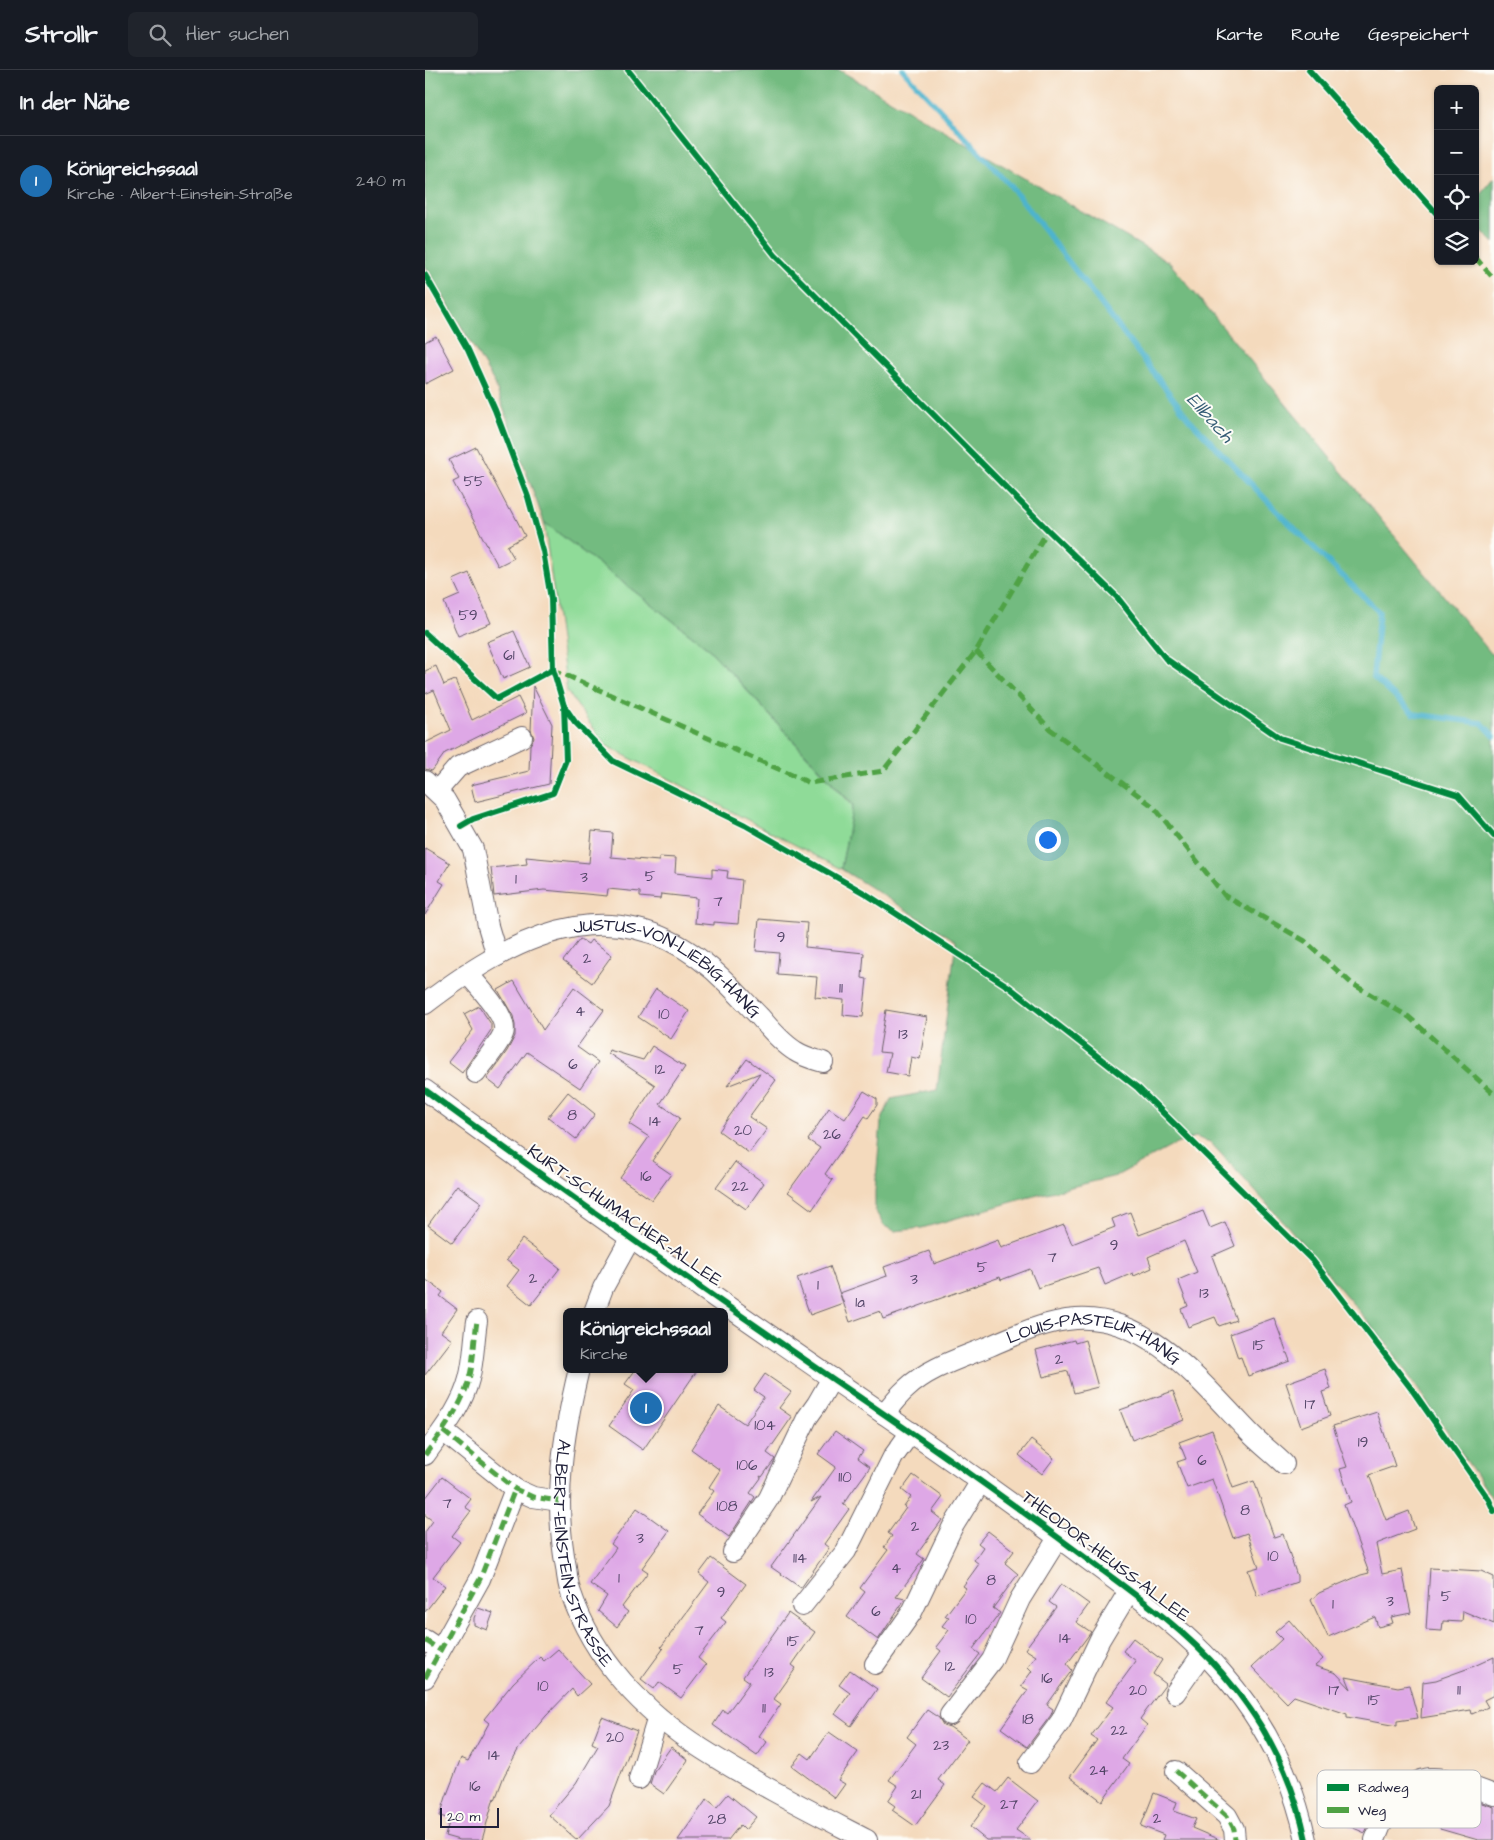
<!DOCTYPE html>
<html lang="de">
<meta charset="utf-8">
<style>
body{margin:0;font-family:"Architects Daughter",sans-serif;background:#20242c;color:#f1f3f6}
.controls{position:absolute;right:15px;top:15px;display:grid;overflow:hidden;border-radius:8px;box-shadow:0 1px 4px #0004}
.controls button{width:45px;height:45px;display:grid;place-items:center;padding:0;border:0;border-bottom:1px solid #363941;background:#171b24;color:#f1f3f6;font:25px sans-serif}
.scale{position:absolute;left:15px;bottom:12px;width:59px;box-sizing:border-box;padding-left:5px;border:2px solid #22223b;border-top:0;font-size:14px;line-height:18px;white-space:nowrap;color:#22223b;-webkit-text-stroke:4px #fdfcf7;paint-order:stroke}
.you{position:absolute;left:622px;top:769px;width:18px;height:18px;margin:-12px;border:4px solid #fff;border-radius:50%;background:#1a73e8;box-shadow:0 0 0 8px #1a73e833}
.badge{display:grid;place-items:center;width:32px;height:32px;border-radius:50%;background:#1f6fb2;color:#fff;font-size:16px;font-weight:700}
.pin{position:absolute;translate:-50% -50%;border:2px solid #fff;box-shadow:0 1px 5px #0006}
.popup{position:absolute;left:138px;top:1238px;width:165px;height:65px;box-sizing:border-box;display:grid;place-content:center;border-radius:8px;background:#171b24;filter:drop-shadow(0 1px 4px #0005);font-size:16px;white-space:nowrap;color:#9ea1a6}
.popup b{font-size:19px;color:#f1f3f6}
.popup::after{content:'';position:absolute;left:50%;top:100%;margin-left:-10px;border:10px solid transparent;border-top-color:#171b24}
.list{margin:0;padding:0;list-style:none}
h2{display:flex;justify-content:space-between;align-items:center;height:65px;margin:0;padding:0 20px;font-size:21px}
h2 small{font-size:16px;font-weight:400;color:#9ea1a6}
.list li{display:grid;grid-template-columns:32px 1fr auto;gap:15px;align-items:center;box-sizing:border-box;height:90px;padding:0 20px;border-top:1px solid #363941}
.list b{display:block;font-size:19px;white-space:nowrap}
.list p{margin:0;font-size:16px;white-space:nowrap;color:#9ea1a6}
.list em{font-size:16px;font-style:normal;color:#9ea1a6}
.icon{flex:none;width:28px;height:28px;fill:none;stroke:currentColor;stroke-width:2;stroke-linecap:round;stroke-linejoin:round}
.map{position:relative;flex:none;width:1069px;height:1770px;overflow:hidden}
header{display:flex;align-items:center;gap:30px;box-sizing:border-box;height:70px;padding:0 25px;background:#171b24;border-bottom:1px solid #363941}
header strong{font-size:24px}
nav{display:flex;gap:28px;margin-inline-start:auto;font-size:18px}
.search{width:350px;height:45px;background:#20242c;display:flex;align-items:center;gap:12px;box-sizing:border-box;padding:0 18px;border-radius:8px;color:#9ea1a6;font-size:19px}
main{display:flex}
aside{flex:1;background:#171b24}
.map>svg:first-child{display:block}
.green{fill:#8fdb98;stroke:#587e6a}
.forest{fill:#73bb80;stroke:#4a6e5e}
.lines{fill:none;stroke-linecap:round;stroke-linejoin:round}
.stream{stroke:#4eb4cd;stroke-width:5.5}
.building{fill:#dea8e6}
.minor-casing{stroke:#6c6268;stroke-width:22}
.minor{stroke:#fff;stroke-width:20}
.quiet{stroke:#50a245;stroke-width:5;stroke-dasharray:10 5;stroke-linecap:butt}
.cycleway-casing{stroke:#fdfcf7;stroke-width:9}
.cycleway{stroke:#00873e;stroke-width:6}
.labels{text-anchor:middle;stroke-width:4;stroke-linejoin:round;paint-order:stroke}
.number-label{font-size:15px;fill:#514466}
.street-label{font-size:18px;fill:#22223b;stroke:#fdfcf7}
.water-label{font-size:19px;font-style:italic;fill:#345c75;stroke:#fdfcf7}
.key{fill:#fdfcf7;stroke:#bbbbbf;stroke-width:1}
.key-label{font-size:14px;fill:#22223b}
</style>
<header>
<strong>Strollr</strong>
<div class="search"><svg class="icon" aria-label="search" viewBox="0 0 24 24"><circle cx="10" cy="10" r="6"/><path d="M15 15l6 6"/></svg>Hier suchen</div>
<nav><a>Karte</a><a>Route</a><a>Gespeichert</a></nav>
</header>
<main>
<aside>
<h2>In der Nähe<small></small></h2>
<ul class="list">
<li><span class="badge">1</span><div><b>Königreichssaal</b><p>Kirche · Albert-Einstein-Straße</p></div><em>240 m</em></li>
</ul>
</aside>
<div class="map">
<svg width="1069" height="1770" viewBox="0 0 1069 1770">
<rect width="100%" height="100%" fill="#fdfcf7"/>
<filter id="ink" filterUnits="userSpaceOnUse"><feTurbulence type="fractalNoise" baseFrequency=".02" numOctaves="2"/><feDisplacementMap in="SourceGraphic" scale="10" xChannelSelector="R" yChannelSelector="G"/><feConvolveMatrix kernelMatrix="1 2 1 2 8 2 1 2 1" color-interpolation-filters="sRGB"/></filter>
<filter id="wash" filterUnits="userSpaceOnUse"><feTurbulence type="fractalNoise" baseFrequency=".0096" numOctaves="4" result="noise"/><feDisplacementMap in="SourceGraphic" scale="20" xChannelSelector="R" yChannelSelector="G"/><feGaussianBlur stdDeviation="1.12" result="paint"/><feColorMatrix in="noise" values="0 0 0 0 0 0 0 0 0 0 0 0 0 0 0 0 0 1.4 0 .05"/><feComposite in="paint" operator="in"/></filter>
<g filter="url(#wash)">
<rect width="100%" height="100%" fill="#f4dabd"/>
<path class="green" d="M119,452l163,125 146,159 -12,63 -236,-124 -38,-54z"/>
<g class="forest">
<path d="M0,0h414l330,192 325,395v844l-104,-153 -101,-120 -79,-86 -15,-5 -21,8 -58,31 -90,22 -104,30 -27,3 -11,-5 -9,-16v-19l6,-69 10,-23 46,-9 19,-149 -115,-72 12,-64 -146,-158 -163,-125 -50,-140 -69,-117z"/>
<path d="M1069,107v66l-19,-19v-24z"/>
</g>
<g class="lines">
<path class="stream" d="M478,0l107,115 179,234 88,92 102,101 -6,65 41,37 68,9 12,13"/>
</g>
<g id="blocks">
<g class="building">
<path d="M11,266l18,33 -29,15v-42z"/>
<path d="M51,377l33,63 2,-1 14,27 -18,10 7,12 -16,8 -45,-84 6,-3 -10,-19z"/>
<path d="M44,503l22,50 -33,13 -14,-34 16,-7 -7,-15z"/>
<path d="M89,561l16,36 -27,12 -16,-37z"/>
<path d="M11,596l8,19h-1l12,-5 17,40 46,-23 8,16 -81,40 -13,18 -7,-2v-26l26,-13 -17,-40 -9,4v-23z"/>
<path d="M108,616l19,38 -3,60 -74,18 -4,-17 58,-14 1,-26 4,-7 -3,-8z"/>
<path d="M167,761l21,2 -2,24 48,4v-4l17,1 -1,15 37,4v-8l16,2 -1,7 15,2 -4,44 -24,-2v3l-19,-2 2,-25 -36,-4 -1,5 -20,-2v-5l-32,-3 -1,7 -63,-6 -50,6 -3,-28 36,-4 -1,-7 63,6z"/>
<path d="M0,778l25,15 -11,18 5,3 -19,31z"/>
<path d="M334,849l48,4 -2,24 59,6 -2,25 5,1 -4,38 -20,-2 1,-15 -29,-3 2,-20 -40,-3 2,-21 -23,-2z"/>
<path d="M155,869l8,5 3,-4 21,15 -20,28 -29,-22z"/>
<path d="M89,911l29,49 31,-43 30,23 -27,37 21,15 -18,26 -53,-36 -27,37 -13,-10 20,-28 8,-15v-11l-2,-9 -15,-26z"/>
<path d="M231,919l33,22 -18,28 -33,-22z"/>
<path d="M54,936l12,18v6l-29,43 -14,-11 25,-32 -9,-16z"/>
<path d="M461,940l41,7 -7,42 -9,-2 -3,19 -22,-4 4,-19 -11,-1z"/>
<path d="M227,976l33,21 -25,37 20,14 -28,43 19,13 -19,26 -32,-22 29,-41 -20,-13 26,-39 -47,-32 1,-3 34,10z"/>
<path d="M322,989l29,21 -27,37 18,12 -18,24 -30,-22 41,-58 -33,13z"/>
<path d="M439,1021l13,8v6l-9,13 -3,-2 -40,58 8,6 -21,30 -24,-18 32,-44 -12,-8 21,-32 16,11z"/>
<path d="M143,1022l27,22 -19,25 -28,-22z"/>
<path d="M310,1092l29,21 -18,26 -30,-21z"/>
<path d="M32,1115l25,18 -30,40 -24,-18z"/>
<path d="M778,1141l7,17 15,-6 10,24 -23,10 24,64 -17,6 -4,-9 -27,10 -7,-18 7,-3 -10,-26 19,-8 -13,-31 -36,16 4,11 -18,8 -1,-3 -28,12 -7,-17 -60,20 -8,-19 -29,11 -1,-3 -117,42 -3,-8 -30,11 -10,-29 47,-17 -3,-9 45,-16 5,13 64,-24 3,8 63,-23 8,19 43,-17 -3,-8 18,-7 9,23z"/>
<path d="M97,1169l38,29 -29,37 -24,-19 12,-16 -13,-10z"/>
<path d="M405,1196l13,37 -33,12 -13,-37z"/>
<path d="M0,1209l18,13 -3,4 17,13 -16,23 11,8 -27,35z"/>
<path d="M849,1248l16,43 -42,15 -7,-19 -3,1 -8,-24z"/>
<path d="M649,1270l1,3 10,-3 13,47 -24,6 -6,-22 -25,6 -7,-27z"/>
<path d="M211,1299h62l-55,81 -34,-24 25,-36 -9,-6z"/>
<path d="M900,1299l6,20 -9,3 8,24 -29,11 -15,-44z"/>
<path d="M340,1304l26,18 -12,16 13,9 -25,36 8,6 -13,18 -2,-1 1,2 -11,15 5,4 -26,40 -32,-23 17,-23 -5,-4 11,-17 -29,-21 28,-43 26,18 19,-27 -10,-7z"/>
<path d="M748,1321l11,29 -52,20 -12,-30z"/>
<path d="M952,1342l18,54 -26,9 17,45 23,-9 6,18 -39,15 6,30 20,-4 9,43 -20,4 2,6 -15,4 -3,-10 -47,20 -17,-37 8,-7 42,-18 8,-2 -25,-68 7,-3 -11,-33 7,-2 -14,-41z"/>
<path d="M787,1360l21,58 21,-7 20,56 9,-3 14,42v6l-40,14 -9,-26 11,-3 -12,-34 -14,5 -21,-59 -25,9 -10,-26 9,-3 -7,-17z"/>
<path d="M410,1361l28,20 -5,7 12,9 -27,37 6,5 -25,35 5,4 -28,40 -30,-21 50,-70 -10,5 25,-35 -18,-13z"/>
<path d="M606,1370l23,18 -12,16 -23,-19z"/>
<path d="M488,1405l30,22 -11,15 10,8 -25,34 7,5 -28,38 9,2 -27,41 -31,-23 18,-25 -5,-4 28,-38 -4,-3 8,-11 -4,-3 18,-25 -2,-1 7,-10 -9,-7z"/>
<path d="M17,1407l29,22 -6,8 6,4 -19,25 8,6 -27,35 12,9 -20,26v-80l8,-11 -8,-6v-16z"/>
<path d="M212,1438l32,23 -27,37 6,4 -26,35 6,5 -11,15 -19,-16 9,-15 -17,-12 26,-36 -5,-4z"/>
<path d="M563,1461l26,20 -9,12 13,11 -25,34 7,5 -27,36 7,5 -33,43 -26,-19 20,-27 -5,-4 13,-17 -7,-4 7,-9 -4,-1 21,-28 -3,-2 16,-22 -5,-4 9,-13 -5,-4z"/>
<path d="M286,1488l35,26 -25,34 5,4 -28,36 8,7 -25,33 -22,-16 -5,7 -13,-10 22,-30 -2,-2 48,-65 -10,-8z"/>
<path d="M1005,1498l51,3 13,6v47l-31,-13 -1,11 -19,-1 -1,10 -16,-1z"/>
<path d="M636,1514l28,20 -13,18 15,10 -24,32 5,6 -25,35 6,4 -2,6 -24,32 -26,-19 27,-38 -7,-4 11,-15 -4,-4 8,-11 -11,-7 31,-42 -7,-5z"/>
<path d="M53,1538l15,5 -6,17 -13,-5v-7z"/>
<path d="M363,1543l27,19 -23,33 4,3 -22,31 7,5 -22,32 8,6 -10,14 -44,-31 10,-15 4,3 23,-31 -7,-5z"/>
<path d="M864,1550l34,39 -8,7 21,7 15,16 -5,-12 52,10 11,-2 9,33 -21,3v5l-50,-9v-3l-53,-18 -7,7 -35,-36 30,-28 -7,-7z"/>
<path d="M708,1568l29,22 -9,14 13,10 -26,35 7,6 -25,34 7,5 -27,37 -32,-24 27,-37 -6,-4 22,-29 -7,-5 30,-41 -13,-10z"/>
<path d="M133,1579l32,35 -13,12 -5,-7 -26,27 -27,32 -15,28 -9,24 -1,-2 -12,42h-23l-14,-4 5,-17 -10,-3 6,-19 15,-39 7,3 21,-38 -5,-4 29,-36 27,-26 4,4z"/>
<path d="M1069,1587v38l-10,5 4,7 -16,7 -1,-4 -50,8 2,-36 13,-2 36,-13z"/>
<path d="M425,1600l27,19 -26,37 -16,-12 15,-21 -11,-8z"/>
<path d="M502,1640l12,8 4,7 7,2 18,13 -30,40 7,5 -30,41 -23,-16 3,-4 -7,-5 10,-15 -9,-6 27,-36 -9,-7z"/>
<path d="M177,1647l35,14 -28,75 -32,34 -28,-25 27,-32 22,-37 -6,-3z"/>
<path d="M404,1662l29,20 -20,28 7,4 -10,14 -43,-32 10,-13 8,6z"/>
<path d="M246,1677l17,13 -24,34 -14,-10 4,-13z"/>
<path d="M962,1702l7,11 -17,22 -12,28 -16,-7 20,-41 4,3z"/>
<path d="M583,1708l30,23 -22,29 15,10h-45l-16,-13 16,-21 -12,-9 11,-14 12,9z"/>
<path d="M1007,1720l19,3 43,14v33h-16l-38,-11 2,-7 -21,-7 7,-24z"/>
<path d="M729,1723l23,9 -3,9 22,8 -4,9 28,12h-58l2,-5 -23,-9z"/>
<path d="M303,1724l28,23 -11,13 -5,-5 -12,15h-50l29,-41 10,8z"/>
</g>
</g>
</g>
<g filter="url(#ink)">
<use href="#blocks" fill-opacity="0" stroke="#6c6268" stroke-width="1"/>
<g class="lines">
<g class="minor-casing">
<g id="minor">
<path d="M0,711l20,19 28,49 15,77 9,30"/>
<path d="M12,721l21,-24 64,-30"/>
<path d="M42,903c10,12 43,45 36,61 -6,13 -19,28 -27,39"/>
<path id="s1" d="M0,934c99,-76 202,-123 303,-20 11,11 21,22 32,33 10,12 22,26 35,34 9,6 18,8 28,11"/>
<path d="M0,1020c151,111 305,219 459,324 69,47 136,95 203,145 47,35 96,69 135,114 42,48 71,105 84,167"/>
<path d="M169,1242l9,-24 27,-49"/>
<path id="s2" d="M154,1299c-16,65 -26,132 -13,198 1,9 2,18 5,26 22,66 73,119 131,156 53,34 109,62 165,91"/>
<path id="s3" d="M459,1344c7,-9 14,-18 22,-25 23,-22 56,-31 84,-43 28,-12 56,-25 86,-27 73,-5 127,66 172,112 11,12 25,22 36,33"/>
<path d="M18,1361l72,58 18,8 26,4"/>
<path d="M0,1385c17,-24 37,-48 44,-76 5,-18 5,-39 8,-58"/>
<path d="M308,1482l36,-54 38,-80 10,-14 15,-26"/>
<path d="M377,1536l44,-55 47,-94 18,-25"/>
<path d="M0,1570l15,10"/>
<path d="M450,1594l37,-52 40,-84 29,-47"/>
<path d="M0,1608l55,-99 35,-90"/>
<path d="M750,1623l28,-40"/>
<path d="M525,1645l42,-55 28,-61 38,-61"/>
<path d="M605,1693l31,-42 39,-82 29,-48"/>
<path d="M751,1701l51,45 7,13 1,11"/>
<path d="M214,1709l19,-62"/>
<path d="M950,1770c6,-15 12,-32 23,-44 7,-9 21,-17 33,-18 15,-1 48,11 63,17"/>
</g>
</g>
<use href="#minor" class="minor"/>
<g class="quiet">
<path d="M1050,187l19,22"/>
<path d="M551,581l74,78 104,78 71,89 80,45 46,42 58,34 85,77"/>
<path d="M127,599l258,114 73,-12 93,-120 72,-121"/>
<path d="M18,1361l72,58 18,8 26,4"/>
<path d="M0,1385c17,-24 37,-48 44,-76 5,-18 5,-39 8,-58"/>
<path d="M0,1570l15,10"/>
<path d="M0,1608l55,-99 35,-90"/>
<path d="M751,1701l51,45 7,13 1,11"/>
</g>
<g class="cycleway-casing">
<g id="cycleway">
<path d="M203,0l147,185 273,275 69,67 49,62 114,79 178,57 36,41"/>
<path d="M884,0l129,145"/>
<path d="M0,205l43,75 27,60 33,87 15,54 8,48 2,70 11,37 2,54 -13,33 -80,26 -12,7"/>
<path d="M0,563l72,66 56,-30"/>
<path d="M139,636l11,16 38,39 132,64 121,69 143,93 129,101 175,173 100,130 76,109 5,11"/>
<path d="M0,1020c151,111 305,219 459,324 69,47 136,95 203,145 47,35 96,69 135,114 42,48 71,105 84,167"/>
</g>
</g>
<use href="#cycleway" class="cycleway"/>
</g>
</g>
<g class="labels">
<g class="number-label">
<text x="49" y="416">55</text>
<text x="43" y="550">59</text>
<text x="84" y="590">61</text>
<text x="225" y="811">5</text>
<text x="159" y="812">3</text>
<text x="91" y="814">1</text>
<text x="293" y="836">7</text>
<text x="356" y="872">9</text>
<text x="162" y="893">2</text>
<text x="416" y="923">11</text>
<text x="155" y="946">4</text>
<text x="239" y="949">10</text>
<text x="478" y="969">13</text>
<text x="148" y="999">6</text>
<text x="235" y="1004">12</text>
<text x="147" y="1050">8</text>
<text x="230" y="1056">14</text>
<text x="318" y="1065">20</text>
<text x="407" y="1069">26</text>
<text x="221" y="1111">16</text>
<text x="315" y="1121">22</text>
<text x="689" y="1180">9</text>
<text x="627" y="1192">7</text>
<text x="557" y="1202">5</text>
<text x="108" y="1213">2</text>
<text x="489" y="1214">3</text>
<text x="393" y="1220">1</text>
<text x="779" y="1228">13</text>
<text x="435" y="1237">1a</text>
<text x="834" y="1280">15</text>
<text x="634" y="1294">2</text>
<text x="885" y="1339">17</text>
<text x="340" y="1360">104</text>
<text x="938" y="1377">19</text>
<text x="777" y="1395">6</text>
<text x="322" y="1400">106</text>
<text x="420" y="1412">110</text>
<text x="22" y="1438">7</text>
<text x="302" y="1441">108</text>
<text x="820" y="1445">8</text>
<text x="490" y="1461">2</text>
<text x="215" y="1473">3</text>
<text x="848" y="1491">10</text>
<text x="375" y="1493">114</text>
<text x="471" y="1503">4</text>
<text x="194" y="1513">1</text>
<text x="566" y="1515">8</text>
<text x="296" y="1527">9</text>
<text x="1021" y="1531">5</text>
<text x="965" y="1536">3</text>
<text x="908" y="1539">1</text>
<text x="451" y="1546">6</text>
<text x="546" y="1554">10</text>
<text x="274" y="1565">7</text>
<text x="640" y="1573">14</text>
<text x="368" y="1576">15</text>
<text x="525" y="1601">12</text>
<text x="253" y="1604">5</text>
<text x="344" y="1607">13</text>
<text x="622" y="1613">16</text>
<text x="118" y="1621">10</text>
<text x="713" y="1625">20</text>
<text x="909" y="1625">17</text>
<text x="1034" y="1625">11</text>
<text x="949" y="1635">15</text>
<text x="339" y="1643">11</text>
<text x="603" y="1654">18</text>
<text x="694" y="1665">22</text>
<text x="190" y="1672">20</text>
<text x="516" y="1680">23</text>
<text x="69" y="1690">14</text>
<text x="674" y="1705">24</text>
<text x="50" y="1721">16</text>
<text x="491" y="1729">21</text>
<text x="584" y="1739">27</text>
<text x="732" y="1753">2</text>
<text x="292" y="1754">28</text>
</g>
<g class="street-label">
<text dy="6" stroke="none"><textPath href="#s1" startOffset="276">JUSTUS-VON-LIEBIG-HANG</textPath></text>
<text transform="translate(200 1145) rotate(35)" y="6">KURT-SCHUMACHER-ALLEE</text>
<text dy="6" stroke="none"><textPath href="#s3" startOffset="240">LOUIS-PASTEUR-HANG</textPath></text>
<text dy="6" stroke="none"><textPath href="#s2" startOffset="190">ALBERT-EINSTEIN-STRASSE</textPath></text>
<text transform="translate(681 1486) rotate(37)" y="6">THEODOR-HEUSS-ALLEE</text>
</g>
<g class="water-label">
<text transform="translate(786 347) rotate(48)" y="7">Ellbach</text>
</g>
</g>
<rect x="892" y="1700" width="164" height="58" rx="8" class="key"/>
<rect x="902" y="1714" width="22" height="7" fill="#00873e"/>
<rect x="902" y="1737" width="22" height="6" fill="#50a245"/>
<g class="key-label">
<text x="933" y="1722">Radweg</text>
<text x="933" y="1745">Weg</text>
</g>
</svg>
<div class="controls">
<button>+</button>
<button>−</button>
<button><svg class="icon" aria-label="locate" viewBox="0 0 24 24"><circle cx="12" cy="12" r="6"/><path d="M12 2v4M12 18v4M2 12h4M18 12h4"/></svg></button>
<button><svg class="icon" aria-label="layers" viewBox="0 0 24 24"><path d="M12 4l9 5-9 5-9-5zM3 14l9 5 9-5"/></svg></button>
</div>
<div class="scale">20 m</div>
<div class="you"></div>
<div class="pin badge" style="left:221px;top:1338px">1</div>
<div class="popup"><b>Königreichssaal</b>Kirche</div>
</div>
</main>
